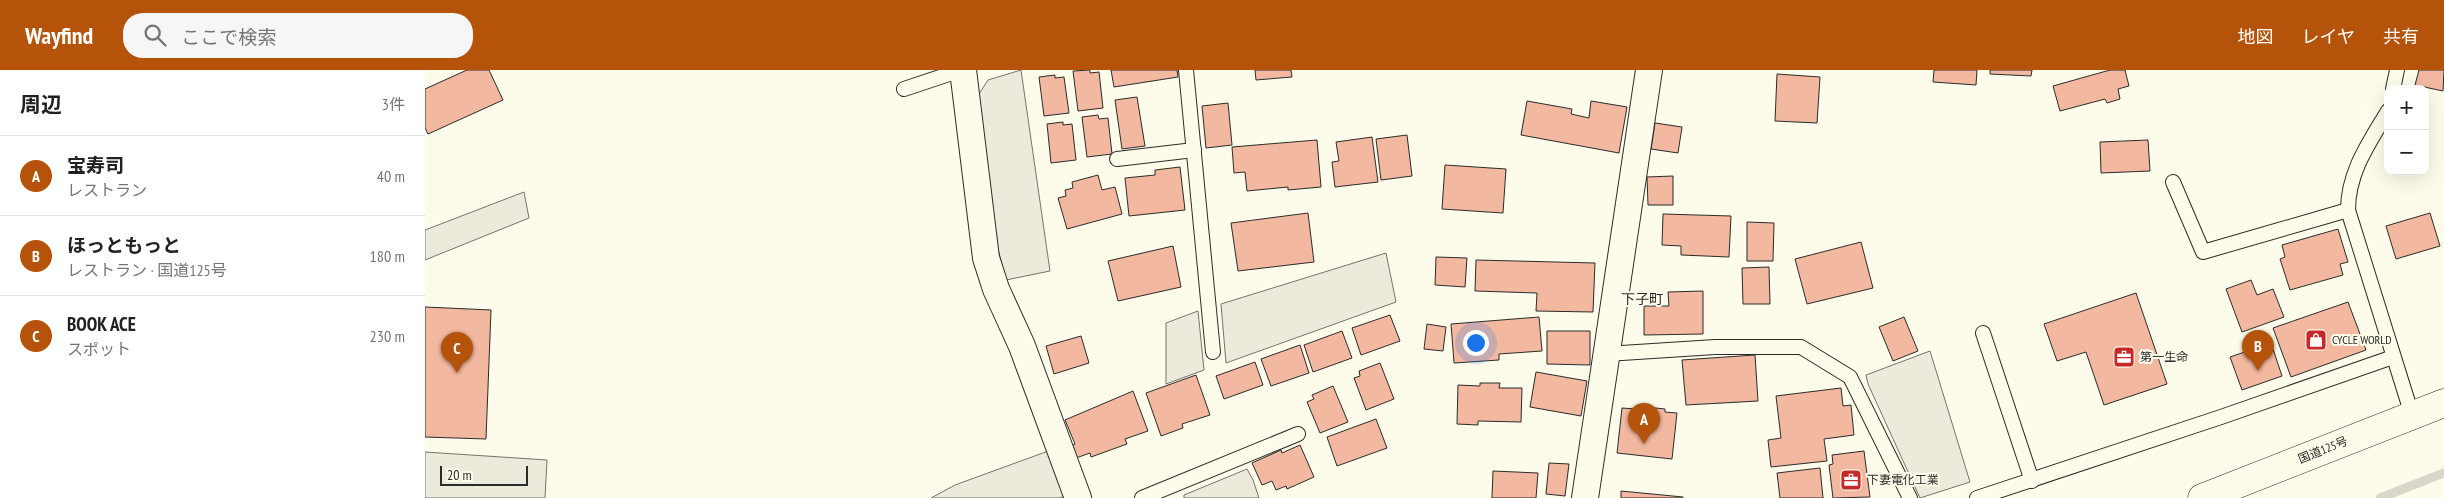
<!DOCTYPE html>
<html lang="ja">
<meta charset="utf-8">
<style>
body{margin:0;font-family:"PT Sans Narrow","Noto Sans JP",sans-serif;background:#f6f6f6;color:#202124}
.controls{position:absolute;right:15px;top:15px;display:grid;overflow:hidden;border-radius:10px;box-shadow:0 5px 20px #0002}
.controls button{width:45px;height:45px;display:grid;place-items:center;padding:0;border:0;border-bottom:1px solid #e0e0e0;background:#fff;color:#202124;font:25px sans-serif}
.scale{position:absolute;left:15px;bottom:12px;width:88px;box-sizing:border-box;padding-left:5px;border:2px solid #2b2b2b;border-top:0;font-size:14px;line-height:18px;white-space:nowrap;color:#2b2b2b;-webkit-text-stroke:4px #fdfbea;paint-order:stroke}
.you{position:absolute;left:1050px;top:272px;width:18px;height:18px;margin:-12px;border:4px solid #fff;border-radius:50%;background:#1a73e8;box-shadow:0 0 0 8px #1a73e833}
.badge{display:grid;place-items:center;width:32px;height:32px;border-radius:50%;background:#b45309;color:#fff;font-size:16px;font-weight:700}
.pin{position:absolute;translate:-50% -41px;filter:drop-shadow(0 1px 2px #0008)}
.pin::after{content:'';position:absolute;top:26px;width:18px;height:15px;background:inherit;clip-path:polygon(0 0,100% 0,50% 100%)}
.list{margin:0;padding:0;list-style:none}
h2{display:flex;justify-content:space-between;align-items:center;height:65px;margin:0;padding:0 20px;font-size:21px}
h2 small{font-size:16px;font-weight:400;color:#757577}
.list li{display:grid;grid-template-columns:32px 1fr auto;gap:15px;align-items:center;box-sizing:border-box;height:80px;padding:0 20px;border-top:1px solid #e0e0e0}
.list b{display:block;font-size:19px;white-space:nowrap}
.list p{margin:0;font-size:16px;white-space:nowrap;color:#757577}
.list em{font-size:16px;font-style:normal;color:#757577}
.icon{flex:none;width:28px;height:28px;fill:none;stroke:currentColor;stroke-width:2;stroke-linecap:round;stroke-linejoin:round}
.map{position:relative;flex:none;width:2019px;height:428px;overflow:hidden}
header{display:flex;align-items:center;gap:30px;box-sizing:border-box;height:70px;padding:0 25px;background:#b45309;color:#fff}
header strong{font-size:24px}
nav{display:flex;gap:28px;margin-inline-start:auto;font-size:18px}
.search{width:350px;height:45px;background:#f6f6f6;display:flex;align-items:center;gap:12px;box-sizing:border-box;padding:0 18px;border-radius:20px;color:#757577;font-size:19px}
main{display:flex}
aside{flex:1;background:#fff}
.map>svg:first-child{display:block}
.green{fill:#ecebdb;stroke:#74746e}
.parking{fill:#eceadb;stroke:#74746e}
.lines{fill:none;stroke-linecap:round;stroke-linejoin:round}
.stream{stroke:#d8d7c9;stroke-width:9}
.building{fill:#f2b8a0;stroke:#2b2b2b}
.lane-casing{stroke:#2b2b2b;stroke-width:16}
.street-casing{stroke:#2b2b2b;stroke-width:28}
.highway-casing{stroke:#2b2b2b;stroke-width:29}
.lane{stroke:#fdfbea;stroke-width:14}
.street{stroke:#fdfbea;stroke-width:26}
.highway{stroke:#fdfbea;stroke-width:28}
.labels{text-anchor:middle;stroke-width:4;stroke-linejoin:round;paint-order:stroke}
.poi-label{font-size:12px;fill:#2b2b2b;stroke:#fdfbea;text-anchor:start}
.street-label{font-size:12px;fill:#2b2b2b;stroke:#fdfbea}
.neighbourhood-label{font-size:14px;fill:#2b2b2b;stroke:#fdfbea}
</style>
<header>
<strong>Wayfind</strong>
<div class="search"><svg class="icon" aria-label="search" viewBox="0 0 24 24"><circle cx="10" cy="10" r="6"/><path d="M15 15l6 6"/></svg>ここで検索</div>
<nav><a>地図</a><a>レイヤ</a><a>共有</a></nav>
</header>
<main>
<aside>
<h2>周辺<small>3件</small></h2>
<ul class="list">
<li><span class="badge">A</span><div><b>宝寿司</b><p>レストラン</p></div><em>40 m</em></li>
<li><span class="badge">B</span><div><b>ほっともっと</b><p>レストラン · 国道125号</p></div><em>180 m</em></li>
<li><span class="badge">C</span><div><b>BOOK ACE</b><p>スポット</p></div><em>230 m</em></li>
</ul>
</aside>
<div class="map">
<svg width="2019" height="428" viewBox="0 0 2019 428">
<rect width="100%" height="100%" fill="#fdfbea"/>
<g class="green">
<path d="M99,122l5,26 -104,42v-30z"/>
<path d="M961,183l10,49 -170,61 -5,-59z"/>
<path d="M773,241l6,59 -38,14v-61z"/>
</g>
<g class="parking">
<path d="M596,0l29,201 -44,9 -12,-47 -15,-139 9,-14z"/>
<path d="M1505,281l40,131 -50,16 -52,-114 -2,-9z"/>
<path d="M626,380l18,45 -10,3h-128l24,-13z"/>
<path d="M0,382l122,8 -2,38h-120z"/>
<path d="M822,399l6,11 6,18h-75v-3z"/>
</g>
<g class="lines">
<path class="stream" d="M1955,428l64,-25"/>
</g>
<g class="building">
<path d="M42,0h22l14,30 -75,34 -3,-6v-39z"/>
<path d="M665,0v3l9,-1 4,36 -25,3 -5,-40z"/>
<path d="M686,0h66l1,7 -64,10z"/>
<path d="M830,0h36l1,7 -36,3z"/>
<path d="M1509,0h43l-1,15 -43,-3z"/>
<path d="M1565,0h42l-1,6 -41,-2z"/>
<path d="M1685,0h15l4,16 -11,3 2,10 -13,4 -2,-4 -45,12 -7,-25z"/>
<path d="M1994,0h25l-1,21 -28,-6z"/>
<path d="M1352,4l43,3 -3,46 -42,-2z"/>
<path d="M630,5v3l9,-1 5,36 -25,3 -5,-39z"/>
<path d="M712,27l8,49 -23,3 -7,-49z"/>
<path d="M1102,31l45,8 -1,5 18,4 2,-17 36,6 -8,46 -98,-18z"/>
<path d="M803,33l4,42 -26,3 -4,-42z"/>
<path d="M673,45l1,4 9,-1 4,36 -25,3 -5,-40z"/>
<path d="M638,52v3l9,-1 4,36 -25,3 -4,-39z"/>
<path d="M1230,53l27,4 -4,26 -27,-4z"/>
<path d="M982,65l5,41 -31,4 -5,-41z"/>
<path d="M947,67l6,45 -43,5 -3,-25 7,-1 -3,-19z"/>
<path d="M892,70l4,47 -33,3v-3l-41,4 -2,-19 -11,1 -2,-26z"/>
<path d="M1723,70l2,31 -49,2 -1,-31z"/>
<path d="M1020,95l61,4 -3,44 -61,-4z"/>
<path d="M755,97l5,43 -56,6 -4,-38 30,-3v-5z"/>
<path d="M673,105l4,15 13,-3 7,27 -55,15 -9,-31 8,-2 -1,-6 8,-2 -1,-6z"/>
<path d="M1248,106v29h-25l-1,-28z"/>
<path d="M883,143l6,49 -76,9 -7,-48z"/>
<path d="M2005,143l10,33 -44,13 -10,-33z"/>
<path d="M1238,144l68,2 -2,41 -48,-2v-9l-19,-1z"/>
<path d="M1322,152l27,1 -1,38h-26z"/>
<path d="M1913,159l10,33 -8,2 3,11 -53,15 -10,-31 5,-2 -3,-12z"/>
<path d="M1436,172l12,46 -66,16 -12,-45z"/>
<path d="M748,176l8,41 -63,14 -10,-40z"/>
<path d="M1011,187l31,1 -2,29 -30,-2z"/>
<path d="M1051,190l119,3 -2,49 -57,-1 1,-18 -62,-2z"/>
<path d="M1344,197l1,37h-27l-1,-36z"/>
<path d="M1826,210l6,15 16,-6 11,28 -42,15 -16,-43z"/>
<path d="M1278,221v43l-59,1v-29h25l-1,-14z"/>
<path d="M1711,223l31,91 -63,21 -18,-53 -29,9 -13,-37z"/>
<path d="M1923,232l18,48 -75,27 -18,-49z"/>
<path d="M0,237l66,3 -5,129 -61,-2z"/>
<path d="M965,245l10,26 -39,14 -9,-27z"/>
<path d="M1114,247l3,34 -43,3v6l-45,3 -3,-39z"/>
<path d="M1479,247l14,34 -25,10 -14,-34z"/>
<path d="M1002,254l19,3 -3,24 -19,-2z"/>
<path d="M917,261l10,27 -39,14 -9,-27z"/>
<path d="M1122,261h43v34l-43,-1z"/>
<path d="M656,266l8,27 -35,11 -8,-28z"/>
<path d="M1846,273l11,33 -40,14 -12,-33z"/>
<path d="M875,275l9,28 -38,13 -10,-27z"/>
<path d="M1330,285l3,46 -72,4 -4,-45z"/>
<path d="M830,292l8,23 -39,14 -8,-23z"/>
<path d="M955,293l14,36 -28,11 -12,-32 6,-2 -1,-5z"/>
<path d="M1111,302l51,9 -6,35 -51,-9z"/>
<path d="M771,305l14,40 -28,9 1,4 -22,8 -15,-43z"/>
<path d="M1055,313h20l-1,5h23l-1,34 -43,-1v4l-21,-1 1,-39 22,1z"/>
<path d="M908,316l15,36 -28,11 -13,-31 7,-3 -2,-4z"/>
<path d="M1416,318l2,18 8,-1 3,30 -30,4 3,22 -56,6 -3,-27 13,-2 -5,-42z"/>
<path d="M708,321l15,40 -23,8 2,5 -36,13 -1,-4 -14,5 -5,-12 4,-2 -10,-24z"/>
<path d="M1211,336l29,3v3l12,1 -5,46 -55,-6 5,-45 14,1z"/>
<path d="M951,349l11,29 -50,18 -10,-29z"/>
<path d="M875,375l14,32 -27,12 -1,-3 -10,4 -4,-9 -10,4 -10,-22 29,-13 1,3z"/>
<path d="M1439,381l6,46 -37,1 -4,-33 4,-1 -1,-9z"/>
<path d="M1124,393l20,1 -4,32 -19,-2z"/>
<path d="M1395,398l3,30h-43l-3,-25z"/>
<path d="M1068,401l45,2 -2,25h-44z"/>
<path d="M1196,421l62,6v1h-62z"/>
</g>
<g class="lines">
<g class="lane-casing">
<g id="lane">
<path d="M761,0l27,282"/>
<path d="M479,19l57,-19"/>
<path d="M1968,19l4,-19"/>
<path d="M1963,41c-19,32 -40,61 -40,99l64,205"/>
<path d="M692,89l77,-9"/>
<path d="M1748,112l30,70 145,-42"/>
<path d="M1558,263l49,148"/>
<path d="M1181,284l109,-7h86l49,30 60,121"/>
<path d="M717,428l156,-64"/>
<path d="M1552,428l244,-81 172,-60"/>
</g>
</g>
<g class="street-casing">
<g id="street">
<path d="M538,0l23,188 10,31 26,57 56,152"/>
<path d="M1160,428l64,-428"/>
</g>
</g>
<g class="highway-casing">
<path id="highway" d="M1777,428l242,-95"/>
</g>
<use href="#lane" class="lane"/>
<use href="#street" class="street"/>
<use href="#highway" class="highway"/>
</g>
<defs>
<g id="shop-square" transform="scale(1.125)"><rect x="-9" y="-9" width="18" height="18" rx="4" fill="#c62828" stroke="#fdfbea"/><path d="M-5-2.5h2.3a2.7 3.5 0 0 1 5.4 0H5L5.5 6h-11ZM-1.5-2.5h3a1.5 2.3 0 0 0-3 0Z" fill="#fff"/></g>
<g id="office-square" transform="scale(1.125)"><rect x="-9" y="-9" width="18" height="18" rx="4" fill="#c62828" stroke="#fdfbea"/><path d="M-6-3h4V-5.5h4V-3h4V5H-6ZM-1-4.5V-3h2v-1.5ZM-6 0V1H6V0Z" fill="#fff"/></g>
</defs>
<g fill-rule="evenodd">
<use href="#shop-square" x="1891" y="270"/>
<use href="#office-square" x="1699" y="287"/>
<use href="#office-square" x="1426" y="410"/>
</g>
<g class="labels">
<g class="poi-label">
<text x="1907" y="274">CYCLE WORLD</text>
<text x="1715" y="291">第一生命</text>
<text x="1442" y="414">下妻電化工業</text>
</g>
<g class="street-label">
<text transform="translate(1898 380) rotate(-22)" y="4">国道125号</text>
</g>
<g class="neighbourhood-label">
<text x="1217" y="234">下子町</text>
</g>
</g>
</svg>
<div class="controls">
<button>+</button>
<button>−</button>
</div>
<div class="scale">20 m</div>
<div class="you"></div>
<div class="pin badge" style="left:1219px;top:374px">A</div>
<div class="pin badge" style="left:1833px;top:301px">B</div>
<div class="pin badge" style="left:32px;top:303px">C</div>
</div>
</main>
